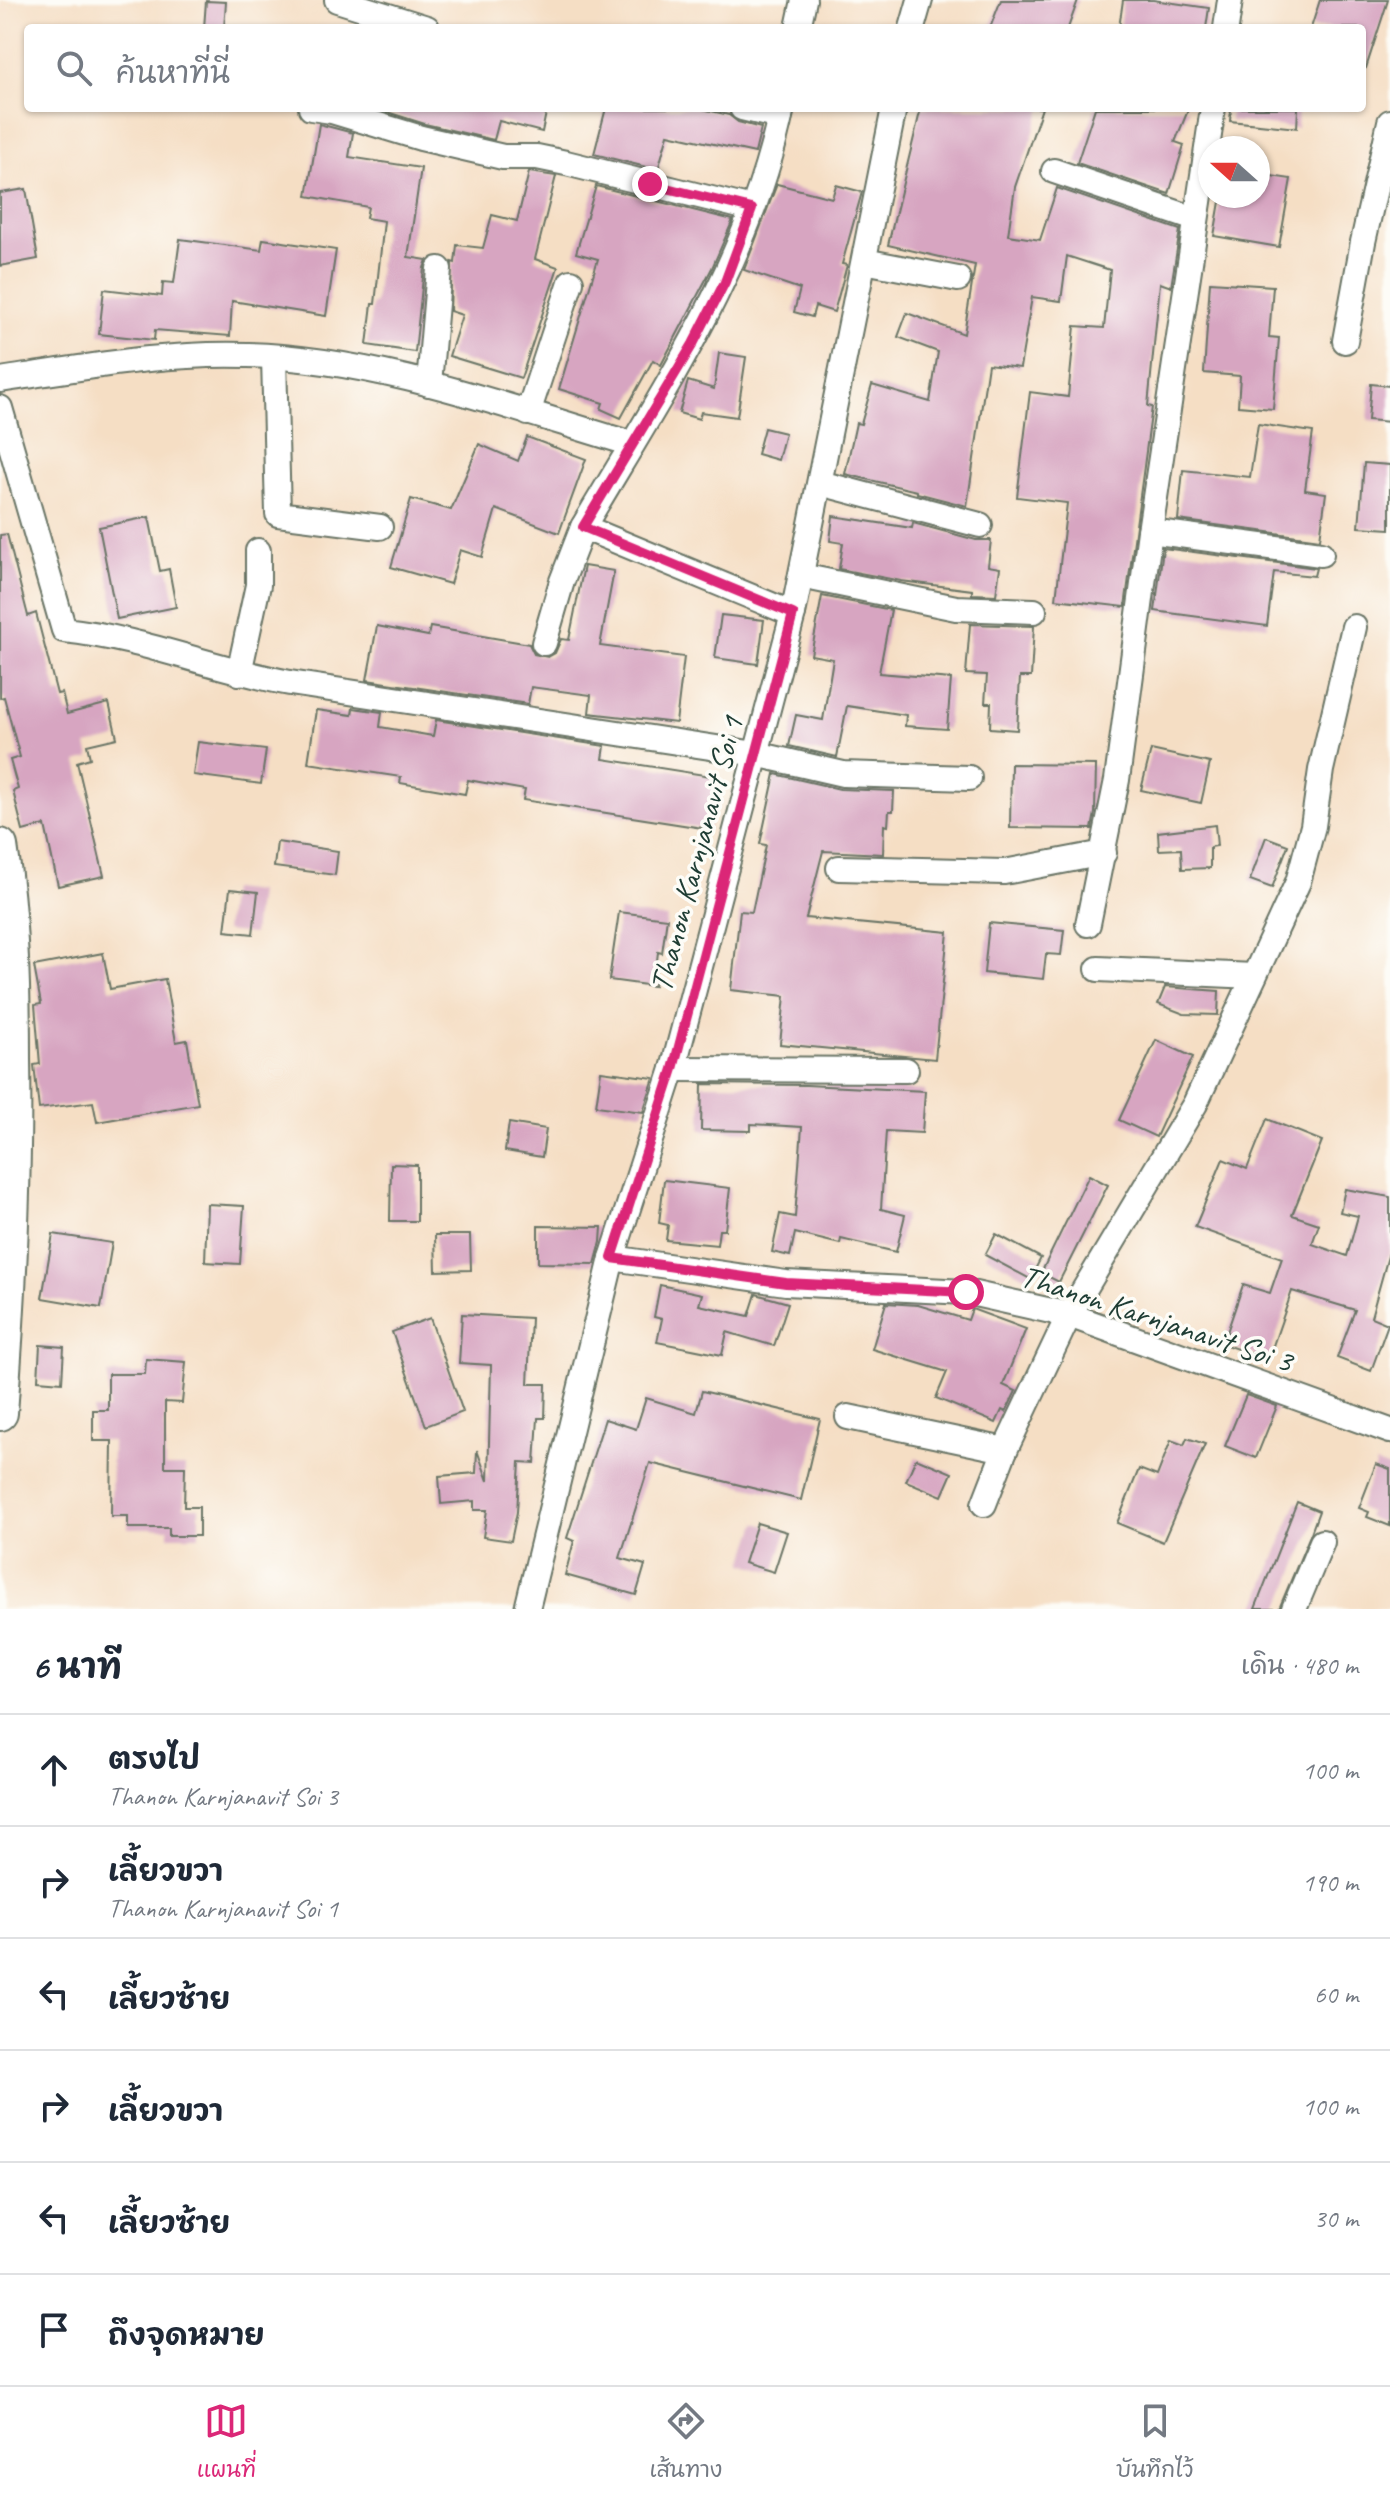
<!DOCTYPE html>
<html lang="th">
<meta charset="utf-8">
<style>
body{margin:0;font-family:Caveat,"Playpen Sans Thai",sans-serif;background:#f6f6f7;color:#1f2937}
.compass{position:absolute;left:1198px;top:136px;width:72px;height:72px;border-radius:50%;background:#fff;box-shadow:0 2px 6px #0004;rotate:291deg}
.stop{position:absolute;width:24px;height:24px;margin:-18px;border:6px solid #db2777;border-radius:50%;background:#fff}
.stop.end{background:#db2777;border-color:#fff;box-shadow:0 2px 8px #0008}
.list{margin:0;padding:0;list-style:none}
h2{display:flex;justify-content:space-between;align-items:center;height:104px;margin:0;padding:0 32px;font-size:34px}
h2 small{font-size:26px;font-weight:400;color:#747a83}
.list li{display:grid;grid-template-columns:52px 1fr auto;gap:24px;align-items:center;box-sizing:border-box;height:112px;padding:0 32px;border-top:2px solid #e0e1e3}
.list b{display:block;font-size:30px;white-space:nowrap}
.list p{margin:0;font-size:26px;white-space:nowrap;color:#747a83}
.list em{font-size:26px;font-style:normal;color:#747a83}
.icon{flex:none;width:44px;height:44px;fill:none;stroke:currentColor;stroke-width:2;stroke-linecap:round;stroke-linejoin:round}
.map{position:relative;flex:none;width:1390px;height:1609px;overflow:hidden}
.search{position:absolute;background:#fff;box-shadow:0 2px 6px #0004;left:24px;right:24px;top:24px;height:88px;display:flex;align-items:center;gap:20px;box-sizing:border-box;padding:0 28px;border-radius:8px;color:#747a83;font-size:30px}
.sheet{height:776px;background:#fff}
nav{display:flex;justify-content:space-around;align-items:center;box-sizing:border-box;height:112px;border-top:2px solid #e0e1e3;background:#fff;font-size:22px;color:#747a83}
nav a{display:grid;justify-items:center;gap:4px}
nav .on{color:#db2777}
.map>svg:first-child{display:block}
.building{fill:#d7a5c1}
.lines{fill:none;stroke-linecap:round;stroke-linejoin:round}
.street-casing{stroke:#6a7566;stroke-width:28}
.secondary-casing{stroke:#6a7566;stroke-width:38}
.street{stroke:#fff;stroke-width:24}
.secondary{stroke:#fff;stroke-width:34}
.route{stroke:#db2777;stroke-width:10}
.labels{text-anchor:middle;stroke-width:7;stroke-linejoin:round;paint-order:stroke}
.street-label{font-size:32px;fill:#1f3d34;stroke:#fdfcf7}
</style>
<div class="map">
<svg width="1390" height="1609" viewBox="0 0 1390 1609">
<rect width="100%" height="100%" fill="#fdfcf7"/>
<filter id="ink" filterUnits="userSpaceOnUse"><feTurbulence type="fractalNoise" baseFrequency=".0125" numOctaves="2"/><feDisplacementMap in="SourceGraphic" scale="16" xChannelSelector="R" yChannelSelector="G"/><feConvolveMatrix kernelMatrix="1 2 1 2 8 2 1 2 1" color-interpolation-filters="sRGB"/></filter>
<filter id="wash" filterUnits="userSpaceOnUse"><feTurbulence type="fractalNoise" baseFrequency=".006" numOctaves="4" result="noise"/><feDisplacementMap in="SourceGraphic" scale="32" xChannelSelector="R" yChannelSelector="G"/><feGaussianBlur stdDeviation="1.8" result="paint"/><feColorMatrix in="noise" values="0 0 0 0 0 0 0 0 0 0 0 0 0 0 0 0 0 1.4 0 .05"/><feComposite in="paint" operator="in"/></filter>
<g filter="url(#wash)">
<rect width="100%" height="100%" fill="#f5dec4"/>
<g id="blocks">
<g class="building">
<path d="M1001,0h77l-10,28h-78z"/>
<path d="M1123,0h30l56,8 -3,20h-87z"/>
<path d="M1320,0h68l-22,68 -4,-1v-39h-51z"/>
<path d="M206,1l20,1 -2,26h-20z"/>
<path d="M387,108h160l-5,24 -43,-11 -5,19 -69,-16 -38,-12z"/>
<path d="M606,108h92l31,7 9,7 23,6 -6,25 -87,-19 -10,36 -64,-16z"/>
<path d="M921,108h121l-27,79 -7,48 32,5 17,-52 123,42 -9,57 -11,-4 -12,123 4,1 -27,200 -69,-8 11,-96 -50,-6 13,-105 38,5 7,-71 29,2 6,-58 -43,-14 -6,45 -29,-4 -12,71 -32,-4 -21,142 -50,-13v-2l-72,-17 11,-51 5,1 11,-39 58,17 8,-50 -40,-15 9,-24 57,21 11,-69 -87,-20z"/>
<path d="M1095,108h94l-14,34 9,3 -15,49 -92,-31z"/>
<path d="M1231,108h67l-1,20 -67,-7z"/>
<path d="M319,124l34,9 -4,24 72,11 -13,89 19,3 -3,8 -9,84 -48,-7 5,-41h3l9,-83 -18,-3 2,-11 -61,-11z"/>
<path d="M529,172l27,4 -21,83 23,8 -37,111 -72,-22 13,-41 -12,-4 2,-49 3,1 2,-18 26,3 9,-33 25,6z"/>
<path d="M1258,174l33,5 -12,68 -65,-11 7,-40h37z"/>
<path d="M777,184l55,14 4,-13 26,7 -20,72 5,1 -13,47 -19,-6 -3,11 -18,-5 6,-23 -56,-19z"/>
<path d="M596,186l137,34 -21,48 -51,97 -8,-5 -32,58 -20,-9 2,-6 -44,-14 39,-130 -22,-6z"/>
<path d="M26,189l12,70 -38,7v-73z"/>
<path d="M180,239l81,11 2,-11 73,11 -10,66 -94,-15 -2,35 -75,-6 -1,10 -55,-6 5,-45 58,7 1,-14 11,1z"/>
<path d="M1210,282l63,4 -4,51 10,1 -6,71 -35,-3 2,-30 -36,-3z"/>
<path d="M719,353l27,4 -9,60 -36,-5 -2,7 -20,-6 9,-32 26,8z"/>
<path d="M1371,384l19,2v36l-22,-2z"/>
<path d="M1258,424l55,8 -8,58 21,3 -6,46 -142,-19 5,-50 67,7z"/>
<path d="M764,428l21,5 -7,27 -21,-6z"/>
<path d="M527,437l59,22 -27,74 -63,-24 -14,48 -22,-7 -10,34 -59,-17 20,-68 40,11 28,-66 39,17z"/>
<path d="M1364,463l26,2v64l-31,-2z"/>
<path d="M833,516l79,12 1,-5 63,17h15l-3,26 12,2 -4,27 -24,-1v-4l-71,-9 -62,-12 4,-26 -13,-2z"/>
<path d="M149,517l11,54 9,-2 7,38 -59,12 -18,-92z"/>
<path d="M7,534l21,82 8,-3 21,81 5,-1 5,21 42,-11 8,35 -30,7 3,13 -13,4 27,114 -46,10 -13,-61 -22,6 -10,-40 5,-2 -8,-29 10,-3 -16,-60 -4,1v-163z"/>
<path d="M1163,548l153,20 -2,8 -40,-4 -7,54 -105,-14 -7,-1z"/>
<path d="M584,566l30,5 -14,75 84,11 -8,66 -87,-10 2,-18 -60,-8 -3,17 -161,-24 10,-54 51,10 2,-9 99,17 5,10 14,3 7,-4 6,-14 8,1z"/>
<path d="M822,596l69,14 -12,63 72,6 -4,50 -42,-3 1,-11 -59,-9 -10,51 -48,-11 7,-31 27,5 10,-61 -22,-4z"/>
<path d="M721,615l43,5 -6,44 -43,-6z"/>
<path d="M970,624l64,2 -3,51h-11l-3,53 -27,-2 1,-25h-6l2,-28 -21,-1z"/>
<path d="M353,708l29,4 -2,15 53,9 3,-16 169,26 -2,13 114,18 -8,52 -186,-29 2,-10 -57,-10 -3,14 -65,-11 1,-6 -93,-14 8,-53 36,5z"/>
<path d="M198,742l68,8 -5,34 -68,-9z"/>
<path d="M1151,750l59,13 -9,40 -60,-13z"/>
<path d="M1011,764l85,1 -1,48 -3,16 -82,-1z"/>
<path d="M775,774l65,15 54,2 -1,20h-4l-1,15 -4,-1 -1,29 -60,-3 -17,67 142,14 -13,127 -155,-15 5,-48 -54,-6 9,-79 12,1 14,-67 -6,-1z"/>
<path d="M1215,825l2,21 -7,1v21l-28,1 -1,-20 -22,1 -1,-18z"/>
<path d="M1266,837l22,8 -16,43 -22,-8z"/>
<path d="M277,842l61,9 -3,24 -61,-8z"/>
<path d="M230,889l28,3 -5,42 -28,-3z"/>
<path d="M619,912l48,6 -5,35 -4,-1 -4,34 -45,-6z"/>
<path d="M989,923l75,7 -3,25 -15,-1 -3,25 -59,-6z"/>
<path d="M103,953l7,36 55,-10 11,63 11,-2 11,64 -101,18 -4,-20 -54,7 -5,-44 6,-1 -5,-59 6,-1 -7,-38z"/>
<path d="M1165,987l54,4 -1,24 -34,-1 -26,-10z"/>
<path d="M1156,1040l37,17 -37,80 -37,-17z"/>
<path d="M601,1071l53,7 -11,34 -47,-6z"/>
<path d="M702,1084l104,1 119,6 -3,42 -36,-2 -5,78 24,6 -9,37 -55,-13 -1,5 -45,-11 -5,23 -18,-4 8,-38 15,3 7,-90 -51,-3v7l-50,-1z"/>
<path d="M1267,1119l55,22 -30,74 27,9 -7,20 35,12 11,-40 -18,-4 5,-23 45,8v52l-19,68 17,7 -17,47 -34,-13 18,-48 -63,-19 -24,69 -45,-16 20,-59 27,8 12,-35 -87,-31 28,-68 24,10z"/>
<path d="M509,1123l37,6 -4,28 -37,-6z"/>
<path d="M391,1164l26,1v56h-27z"/>
<path d="M1089,1175l19,10 -49,97 -18,-9z"/>
<path d="M664,1180l66,8 -5,42h-6l-2,15 -51,-5 2,-15 -9,-2z"/>
<path d="M207,1204l37,2 -4,58 -35,-2z"/>
<path d="M538,1226l64,1 -1,15 -6,22 -57,-1z"/>
<path d="M53,1234l59,9 -11,65 -59,-10z"/>
<path d="M996,1234l45,24 -11,21 -45,-24z"/>
<path d="M435,1235h35l1,35 -35,1z"/>
<path d="M660,1285l42,9 -3,11 50,11 7,-22 32,9 -14,43 -47,-14 -5,23 -65,-13 5,-23 -8,-2z"/>
<path d="M886,1303l32,2 50,15 4,-11 54,20 -23,56 13,6 -10,21 -4,-2 -6,13 -60,-25 11,-26 -75,-23z"/>
<path d="M462,1314l69,4 -3,66h18l-1,34h-7l-3,45 -15,-1 -3,50 -6,29 -28,-4 4,-27h-13v-9l-33,3 -2,-28 37,-3 1,-23 11,31 3,-116 -32,-2z"/>
<path d="M430,1318l33,94 -37,14 -34,-94z"/>
<path d="M40,1345l24,2 -2,35 -24,-2z"/>
<path d="M146,1359l40,3 -4,41 -17,-1v65h20l-1,40h15v29h-30v-8h-41v-12h-17l1,-75h-19v-31h15v-36h37z"/>
<path d="M702,1391l118,28 -19,81 -151,-37 -30,95 25,7 -9,30 -71,-20 9,-34 -7,-3 38,-119 31,10 10,-31 50,15z"/>
<path d="M1246,1395l31,11 -21,52 -31,-12z"/>
<path d="M1187,1438l18,6 -42,98 -46,-19 22,-54 18,7 14,-36 13,5z"/>
<path d="M916,1458l36,15 -10,23 -36,-15z"/>
<path d="M1376,1464l14,5v57l-23,-9 2,-5 -10,-4z"/>
<path d="M1297,1502l22,9 -8,22 -32,76h-24z"/>
<path d="M757,1523l30,9 -13,40 -30,-9z"/>
</g>
</g>
</g>
<g filter="url(#ink)">
<use href="#blocks" fill-opacity="0" stroke="#6a7566" stroke-width="2"/>
<g class="lines">
<g class="street-casing">
<g id="street">
<path d="M337,0l90,28"/>
<path d="M798,28l6,-28"/>
<path d="M912,28l8,-28"/>
<path d="M1226,28l4,-28"/>
<path d="M311,108l21,3 89,27 82,19h34l29,6 186,46"/>
<path d="M742,108l38,9"/>
<path d="M782,108c-32,156 -120,285 -199,419l210,87"/>
<path d="M1054,171l141,48"/>
<path d="M864,261l94,18"/>
<path d="M1345,341l18,-99 27,-120"/>
<path d="M274,358l4,156 102,13"/>
<path d="M0,380c83,-12 164,-28 248,-25 131,4 259,52 384,89"/>
<path d="M429,384l10,-115"/>
<path d="M0,408l64,222c77,8 150,39 226,53l466,71 87,20 126,4"/>
<path d="M528,413l43,-131"/>
<path d="M820,483l160,42"/>
<path d="M1150,531l171,23"/>
<path d="M801,576l155,32 78,3"/>
<path d="M544,643l18,-62 21,-54"/>
<path d="M239,673l19,-88v-34"/>
<path d="M839,868l165,4 100,-19"/>
<path d="M1088,924l29,-144 33,-249 63,-423"/>
<path d="M1098,969l156,7"/>
<path d="M673,1069l233,1"/>
<path d="M612,1258l174,25 180,9 103,23 321,116"/>
<path d="M848,1417l157,33"/>
<path d="M984,1504l21,-54 64,-135 126,-211 103,-222 15,-56 8,-56 33,-143"/>
<path d="M527,1609l85,-351 61,-189 120,-455 101,-506"/>
<path d="M1294,1609l28,-67"/>
</g>
</g>
<g class="secondary-casing">
<path id="secondary" d="M0,846c11,71 13,141 13,213 2,118 -4,236 -13,354"/>
</g>
<use href="#street" class="street"/>
<use href="#secondary" class="secondary"/>
</g>
</g>
<g class="lines" filter="url(#ink)">
<path class="route" d="M650,184l102,25 -27,73 -32,62 -110,183 210,87 -120,455 -61,189 174,25 180,9"/>
</g>
<g class="labels">
<g class="street-label">
<text transform="translate(696 854) rotate(-75)" y="11">Thanon Karnjanavit Soi 1</text>
<text transform="translate(1157 1318) rotate(18)" y="11">Thanon Karnjanavit Soi 3</text>
</g>
</g>
</svg>
<svg class="compass" viewBox="-18 -18 36 36"><path d="M0-13l5 13h-10z" fill="#e53935"/><path d="M0 13l5-13h-10z" fill="#747a83"/></svg>
<div class="stop" style="left:966px;top:1292px"></div>
<div class="stop end" style="left:650px;top:184px"></div>
<div class="search"><svg class="icon" aria-label="search" viewBox="0 0 24 24"><circle cx="10" cy="10" r="6"/><path d="M15 15l6 6"/></svg>ค้นหาที่นี่</div>
</div>
<section class="sheet">
<h2>6 นาที<small>เดิน · 480 m</small></h2>
<ul class="list">
<li><svg class="icon" aria-label="ahead" viewBox="0 0 24 24"><path d="M12 20V5M6 11l6-6 6 6"/></svg><div><b>ตรงไป</b><p>Thanon Karnjanavit Soi 3</p></div><em>100 m</em></li>
<li><svg class="icon" aria-label="right" viewBox="0 0 24 24"><path d="M7 20v-9h11M14 6l5 5-5 5"/></svg><div><b>เลี้ยวขวา</b><p>Thanon Karnjanavit Soi 1</p></div><em>190 m</em></li>
<li><svg class="icon" aria-label="left" viewBox="0 0 24 24"><path d="M17 20v-9H6M10 6l-5 5 5 5"/></svg><div><b>เลี้ยวซ้าย</b></div><em>60 m</em></li>
<li><svg class="icon" aria-label="right" viewBox="0 0 24 24"><path d="M7 20v-9h11M14 6l5 5-5 5"/></svg><div><b>เลี้ยวขวา</b></div><em>100 m</em></li>
<li><svg class="icon" aria-label="left" viewBox="0 0 24 24"><path d="M17 20v-9H6M10 6l-5 5 5 5"/></svg><div><b>เลี้ยวซ้าย</b></div><em>30 m</em></li>
<li><svg class="icon" aria-label="arrive" viewBox="0 0 24 24"><path d="M6 21V4h12l-3 4 3 4H6"/></svg><div><b>ถึงจุดหมาย</b></div></li>
</ul>
</section>
<nav>
<a class="on"><svg class="icon" aria-label="map" viewBox="0 0 24 24"><path d="M3 6l6-2 6 2 6-2v14l-6 2-6-2-6 2zM9 4v14M15 6v14"/></svg>แผนที่</a>
<a><svg class="icon" aria-label="directions" viewBox="0 0 24 24"><path d="M12 3l9 9-9 9-9-9zM9 14v-3h6M13 9l2 2-2 2"/></svg>เส้นทาง</a>
<a><svg class="icon" aria-label="saved" viewBox="0 0 24 24"><path d="M7 4h10v16l-5-4-5 4z"/></svg>บันทึกไว้</a>
</nav>
